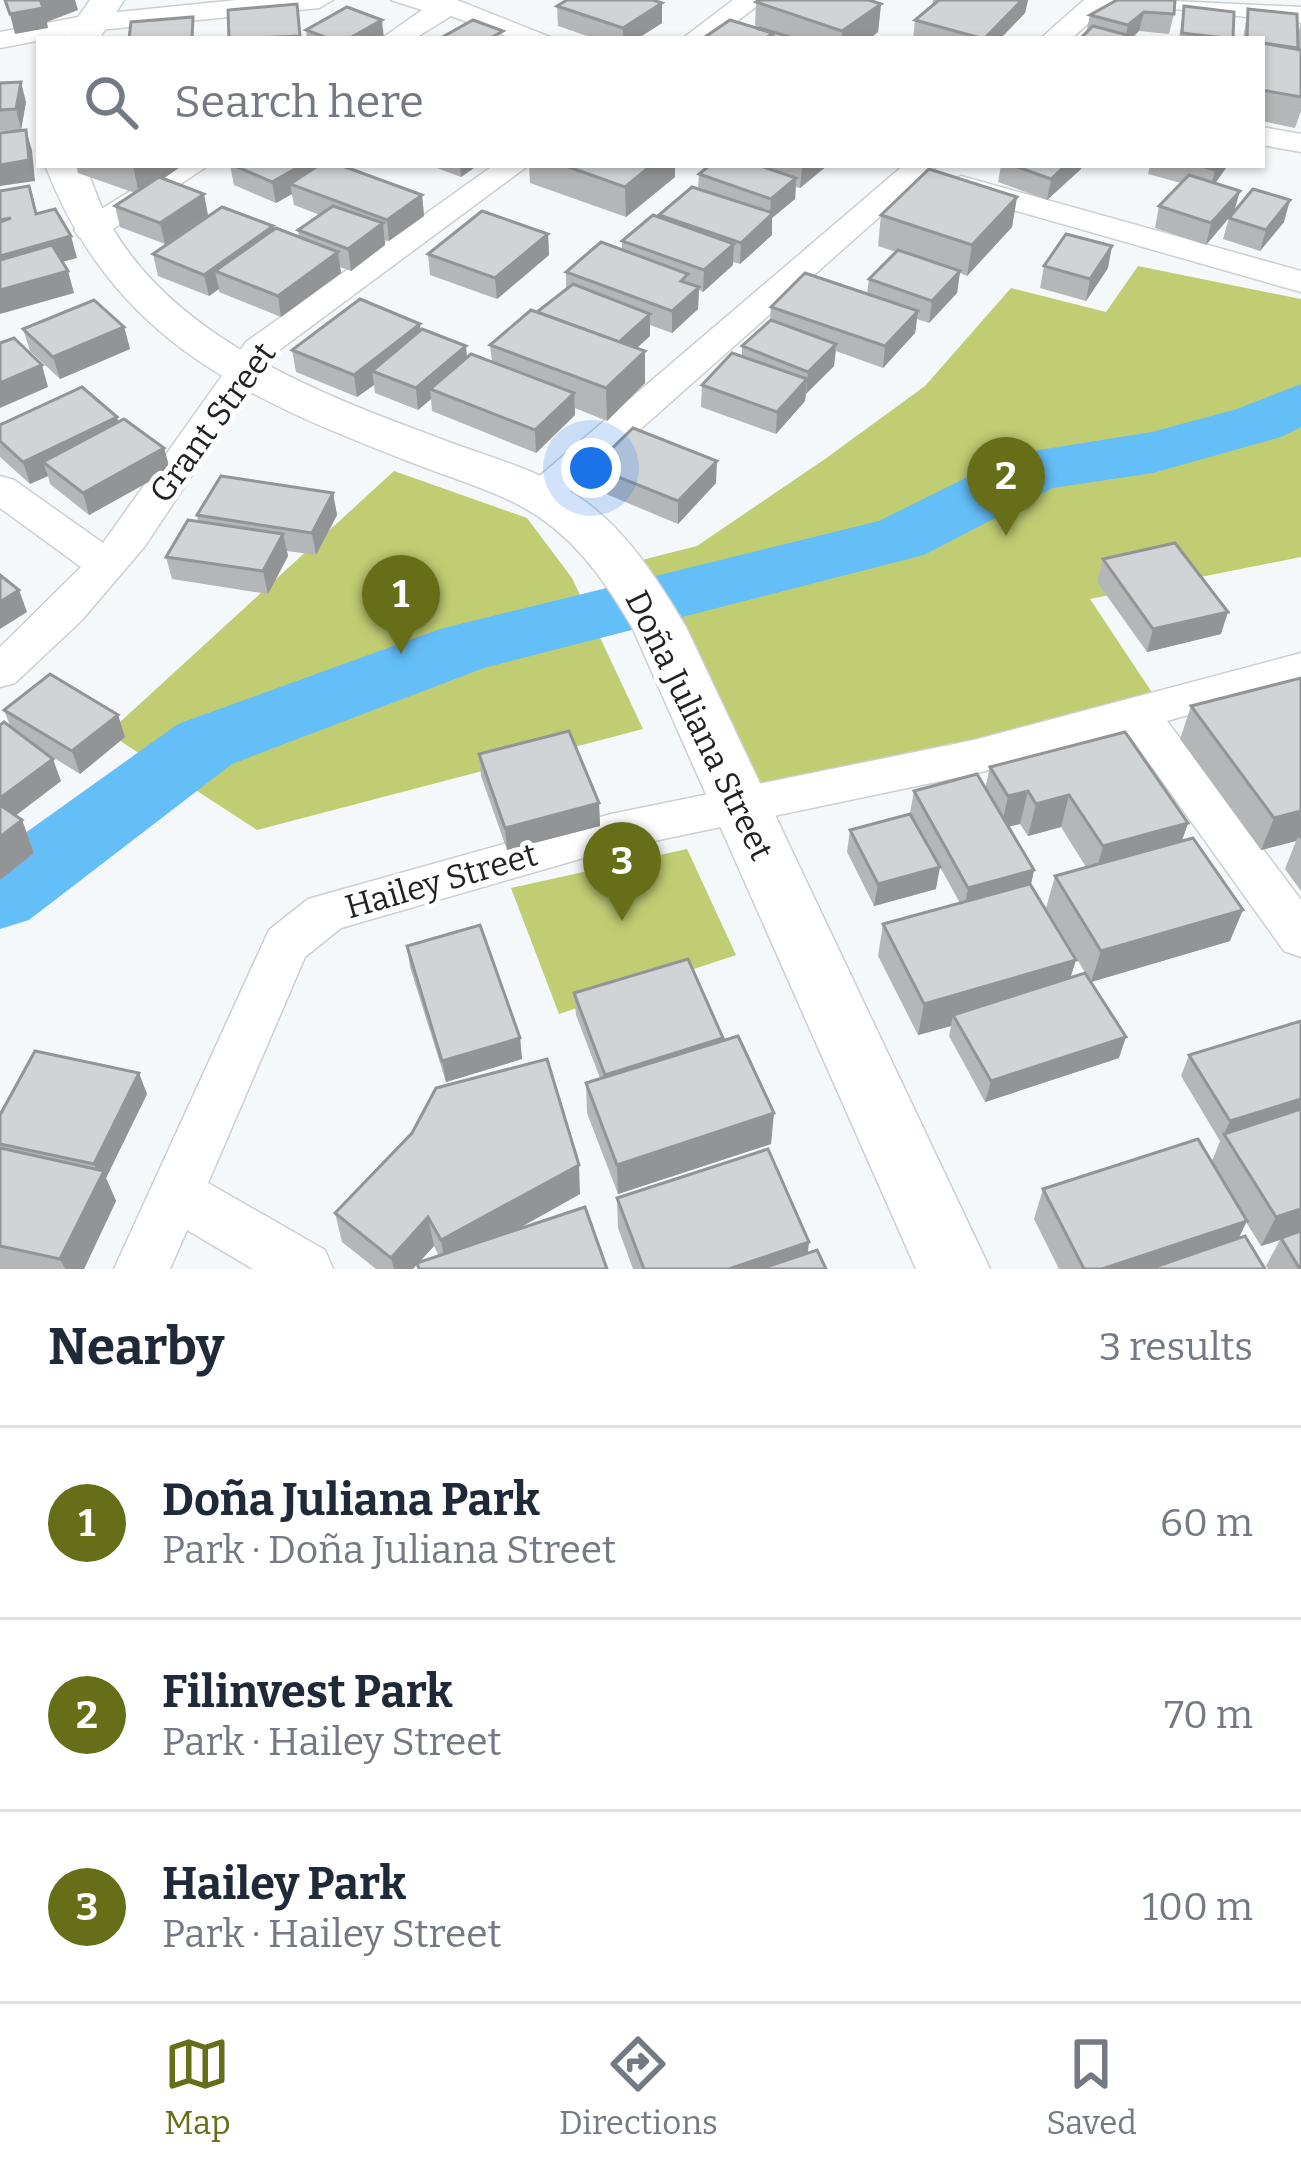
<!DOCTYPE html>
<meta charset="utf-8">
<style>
body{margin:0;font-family:Bitter,serif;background:#f6f6f7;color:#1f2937}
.you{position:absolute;left:591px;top:468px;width:42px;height:42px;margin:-30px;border:9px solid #fff;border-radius:50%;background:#1a73e8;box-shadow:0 0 0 18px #1a73e833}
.badge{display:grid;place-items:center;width:78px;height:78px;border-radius:50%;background:#666f18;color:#fff;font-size:39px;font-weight:700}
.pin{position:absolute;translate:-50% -99px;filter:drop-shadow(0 3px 6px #0008)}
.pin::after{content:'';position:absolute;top:63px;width:42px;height:36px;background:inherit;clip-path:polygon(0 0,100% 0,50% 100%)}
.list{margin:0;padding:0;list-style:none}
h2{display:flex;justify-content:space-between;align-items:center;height:156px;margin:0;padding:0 48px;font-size:51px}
h2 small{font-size:39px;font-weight:400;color:#747a83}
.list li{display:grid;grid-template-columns:78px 1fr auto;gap:36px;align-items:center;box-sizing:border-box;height:192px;padding:0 48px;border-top:3px solid #e0e1e3}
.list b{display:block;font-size:45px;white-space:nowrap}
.list p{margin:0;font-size:39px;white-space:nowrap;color:#747a83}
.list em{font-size:39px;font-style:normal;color:#747a83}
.icon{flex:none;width:66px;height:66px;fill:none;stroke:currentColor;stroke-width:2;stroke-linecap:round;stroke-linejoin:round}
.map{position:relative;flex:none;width:1301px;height:1269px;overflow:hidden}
.search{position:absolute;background:#fff;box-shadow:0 3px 9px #0004;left:36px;right:36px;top:36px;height:132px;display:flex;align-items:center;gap:30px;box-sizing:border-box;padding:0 42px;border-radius:0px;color:#747a83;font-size:45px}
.sheet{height:732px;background:#fff}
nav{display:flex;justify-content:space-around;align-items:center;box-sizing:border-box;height:168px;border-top:3px solid #e0e1e3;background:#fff;font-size:33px;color:#747a83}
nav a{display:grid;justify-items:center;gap:6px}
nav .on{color:#666f18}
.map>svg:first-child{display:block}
.green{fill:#c0cd73}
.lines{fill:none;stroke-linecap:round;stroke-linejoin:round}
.river{fill:#64bef8;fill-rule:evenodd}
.minor-casing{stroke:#cccfd2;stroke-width:3}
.tertiary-casing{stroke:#cccfd2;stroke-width:3}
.minor{fill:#fff;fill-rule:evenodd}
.tertiary{fill:#fff;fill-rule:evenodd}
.wall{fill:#b4b6b8;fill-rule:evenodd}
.shaded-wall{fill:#929496}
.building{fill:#d1d4d6;stroke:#929496;stroke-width:3}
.labels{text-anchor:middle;stroke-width:10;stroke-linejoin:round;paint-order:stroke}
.street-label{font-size:33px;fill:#212223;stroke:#fff}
</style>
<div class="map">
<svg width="1301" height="1269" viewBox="0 0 1301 1269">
<rect width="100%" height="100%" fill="#f5f8fa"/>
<g class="green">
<path d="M1138,266l163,33v258l-211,42 71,107 -395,101 -132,-245 63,-16 128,-87 100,-73 86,-98 95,24z"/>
<path d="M394,471l133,47 45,60 71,151 -386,101 -149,-97z"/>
<path d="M687,849l49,106 -177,59 -48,-126z"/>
</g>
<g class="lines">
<path class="river" d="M1301,384v43l-20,10 -128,36 -100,15 -129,67 -440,113 -252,96 -203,156 -29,9v-78l178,-127 262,-95 439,-108 135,-67 138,-22 85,-23z"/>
<g class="minor-casing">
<g id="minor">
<path d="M237,0h96l-14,8 -230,23 -89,17v-16l89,-17z"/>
<path d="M391,0h66l98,39h-41l-63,-23 -37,23h-33l41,-29z"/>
<path d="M733,0h32l-51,39h-32z"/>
<path d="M1084,0h30l-43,39h-31z"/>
<path d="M1152,0l149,7v16l-135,-15z"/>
<path d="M1262,127l39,7v18l-39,-7z"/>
<path d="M172,165h37l-108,72h-22l-5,-7 5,-7z"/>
<path d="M494,165h35l-258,191 -126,190 -63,74 -67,63 -15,4v-40l81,-80 -81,-59v-32l14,4 89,63 143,-201z"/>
<path d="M904,165h34l-382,339h-28l-5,-9 5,-9z"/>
<path d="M961,176l340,95v21l-351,-100 -5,-7z"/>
<path d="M1301,653v30l-134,38 134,179v57l-17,-6 -157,-219 -153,42 -363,76 -270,78 -36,29 -97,226 117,67 8,19h-80l-66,-39 -17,39h-56l155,-339 39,-31 303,-85 363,-74z"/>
</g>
</g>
<g class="tertiary-casing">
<g id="tertiary">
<path d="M90,0h34l-25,39h-36z"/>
<path d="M45,165h40c8,19 15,41 25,59 68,119 218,173 339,218 46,17 94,29 134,58 45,32 75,80 103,127l304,642h-74l-284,-642c-23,-39 -48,-77 -86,-105 -39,-29 -88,-41 -133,-59 -167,-65 -299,-120 -368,-298z"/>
</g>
</g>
<use href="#minor" class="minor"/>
<use href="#tertiary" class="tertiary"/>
</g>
<g class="wall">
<path d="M933,0h95l-3,13 -25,26h-87l2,-19 17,-14z"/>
<path d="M1117,0l57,14 -5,20 -30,-3 -6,6 -47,-4 4,-18z"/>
<path d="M756,2l125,2 -3,28 -9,7h-167l53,-11z"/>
<path d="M557,6l105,17 -25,16h-41l-38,-13z"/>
<path d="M1184,6l49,33h-62h8z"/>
<path d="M1248,9l50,40 1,-18 2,-9v89l-6,17 -33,-7v-82h-19z"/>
<path d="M306,30l78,9h-77z"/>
<path d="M0,83l26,19 -5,28 -21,1z"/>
<path d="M76,165h107l-20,14 45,36 -43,29 -45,-17 -5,-21 20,-13 -57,-20z"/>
<path d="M230,165h83l1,3 5,-3h25l78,30 2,21 -35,25 -4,-1v5l-34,26 -11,-4 1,6 -60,44 -62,-25v-3l-10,7 -51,-20 -5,-22 121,-24 25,7 -1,-7 22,-15 -26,-10 -2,-11 -16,9 -42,-18z"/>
<path d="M429,165h49l-17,12z"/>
<path d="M529,165h146v12l-49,40 -96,-34z"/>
<path d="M710,165h118l-28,23 -4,-1 -1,12 -23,19v17l-32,29 -7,-2v3l-30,27 -4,-2 -1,19 -26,24 -22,-8v11l-13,12 8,35 -38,38 -32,-13v7l-39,38 -104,-42 -1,-12 -13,11 -43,-17 -1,-8 -17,12 -61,-25 -4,-22 129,-20 46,28 25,4 -2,-17 76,-56v-17l56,-22v-9l37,-23v-3l39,-26 1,-15z"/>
<path d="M1001,165h81l-1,4 -34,31 -49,-18z"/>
<path d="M1150,165h78l-13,18 19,29 50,10 -24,29 -37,-12 6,-21 4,-5 -27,32 -51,-17 4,-22 22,-23 -33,-9z"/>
<path d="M1017,197l-5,30 -45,49 -7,-3 -3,20 -28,30 -12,-4 -2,14 -32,35 -47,-17 -2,15 -28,27 -1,8 -29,33 -75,-27 1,-22 40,-28v-11l28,-26 1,-13 96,-13 2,-15 27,-27 -18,-6 3,-31z"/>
<path d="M548,234l1,21 -52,44 -67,-24 -2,-21z"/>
<path d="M1044,266l64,2 -22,33 -46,-13z"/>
<path d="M124,327l6,22 -70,30 -30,-28 -7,-22z"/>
<path d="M0,425l164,23 6,22 -81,45 -39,-31 -2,-8 -18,8 -30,-27z"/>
<path d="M593,467l123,16 -38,41 -84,-35z"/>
<path d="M333,493l4,22 -21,40 -29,-4 1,5 -20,38 -96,-15 -6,-22 32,-35 -1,-7z"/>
<path d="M1103,559l118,75 -74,18 -50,-70z"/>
<path d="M1301,678v213l-16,-22 11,-28 -35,9 -81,-111 11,-33z"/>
<path d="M4,710l114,5 7,22 -45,37 -42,-26 23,33 -46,35 7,4 12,33 -34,27 11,-152z"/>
<path d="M479,754l120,49 1,23 -93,24 -26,-74z"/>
<path d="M990,767l198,56 -6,17 48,101 -139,41 28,76 -134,44 -36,-66 2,-10 -33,9 -40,-79 5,-32 77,-21 -50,-90 4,-22 71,-2zM1020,824l8,12 33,-9 25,40 -31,9 -9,32 43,71 -18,-2 -40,-92 3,-15 -26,-43z"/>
<path d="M850,830l86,59 -62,17 -27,-54z"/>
<path d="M407,946l113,92 2,21 -76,23 -36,-115z"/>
<path d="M574,993l149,45 48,106 -153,50 -31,-81 -1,-30 14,-5 -24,-63z"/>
<path d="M1301,1021v248h-33l-2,-3 14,-26 -19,6 -15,-24 -8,17 27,30h-206l-25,-50 9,-30 169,-28 8,-20 -39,-65 8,-21z"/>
<path d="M147,1094l-41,84 10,23 -32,68h-84v-154z"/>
<path d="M580,1194l-64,36 -99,34 -4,5h-37l-34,-27 -7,-29zM434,1246l5,10 -20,6z"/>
<path d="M617,1198l191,55 18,16h-193l-15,-41z"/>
</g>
<g class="shaded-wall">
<path d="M47,0h28l3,10 -31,12 1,6 -33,6 -5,-20z"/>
<path d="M1022,0h6l-3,13 -25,26h-16z"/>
<path d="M662,3v20l-25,16h-14v-11z"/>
<path d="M881,4l-3,28 -9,7h-27v-8z"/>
<path d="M1144,12l-5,19 -9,8h-5l3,-14z"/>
<path d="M382,20l2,19h-36z"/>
<path d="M21,82l5,20 -5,28 -5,-21z"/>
<path d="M26,130l6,20 3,31 -35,5v-21z"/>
<path d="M133,165h50l-44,30z"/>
<path d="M302,165h11l2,15 -25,4 2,10 -16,9 -4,-21z"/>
<path d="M460,165h18l-17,12z"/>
<path d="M652,165h23v12l-49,40 -1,-30z"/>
<path d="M804,165h24l-28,23 2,-21z"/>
<path d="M1066,165h16l-1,4 -34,31 4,-21z"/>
<path d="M1218,165h10l-18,26 5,-21z"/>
<path d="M796,178l-1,21 -23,19v17l-32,29 1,-21 29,-27 1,-17z"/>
<path d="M1240,191l-6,21 -28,33 5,-22z"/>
<path d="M204,194l4,21 -43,29 -5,-21z"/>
<path d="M422,195l2,21 -35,25 -2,-21z"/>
<path d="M1017,197l-5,30 -45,49 5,-31z"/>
<path d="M1290,200l-6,22 -24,29 6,-21z"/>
<path d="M383,223l2,22 -34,26 -3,-22z"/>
<path d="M273,226l4,22 -62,23 4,18 -10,7 -5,-21z"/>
<path d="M548,234l1,21 -52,44 -2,-21z"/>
<path d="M71,236l6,22 -77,21v-23z"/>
<path d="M734,244l-1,21 -30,27 1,-22z"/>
<path d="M1112,246l-4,22 -22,33 4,-22z"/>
<path d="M338,252l3,21 -60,44 -3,-21z"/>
<path d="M68,271l6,22 -74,21v-24z"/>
<path d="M960,271l-3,22 -28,30 3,-22z"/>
<path d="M699,287l-1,22 -26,24v-22z"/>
<path d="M918,311l-3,22 -32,35 2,-22z"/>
<path d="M650,314v22l-36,32 -1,-22z"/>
<path d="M420,324l2,21 -50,26 2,14 -17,12 -3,-22z"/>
<path d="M124,327l6,22 -70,30 -7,-22z"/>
<path d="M836,344l-2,22 -28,28 2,-22z"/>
<path d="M466,346l2,22 -38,21 1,10 -13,11 -2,-22z"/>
<path d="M645,351v32l-38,38 -1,-33z"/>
<path d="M42,365l6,22 -48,21v-25z"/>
<path d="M807,379l-2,22 -29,33 1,-22z"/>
<path d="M574,393l1,22 -39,38 -1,-23z"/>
<path d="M117,417l6,22 -80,23 5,14 -18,8 -7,-22z"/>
<path d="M164,448l6,22 -81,45 -6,-22z"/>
<path d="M717,461l-1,22 -38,41v-23z"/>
<path d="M333,493l4,22 -21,40 -4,-22z"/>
<path d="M283,534l5,22 -20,38 -5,-23z"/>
<path d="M19,590l8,22 -27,17v-27z"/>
<path d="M1228,612l-7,22 -74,18 6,-23z"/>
<path d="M118,715l7,22 -45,37 -8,-23z"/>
<path d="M53,759l8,22 -54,41 -7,-17v-7z"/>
<path d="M1028,791l-8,33 -19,4 7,-32z"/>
<path d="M1069,795l-8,32 -33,9 8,-32z"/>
<path d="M599,803l1,23 -93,24 -2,-22z"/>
<path d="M1301,811v28l-3,-2 -2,4 -35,9 13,-32z"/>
<path d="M22,820l12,33 -34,27v-43z"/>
<path d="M1188,823l-11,32 -83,24 9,-33z"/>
<path d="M940,867l-4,22 -62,17 4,-22z"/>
<path d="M1034,870l-5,22 -65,18 4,-22z"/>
<path d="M1243,910l-13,31 -139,41 10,-31z"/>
<path d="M1076,960l-10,32 -113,23 -2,11 -33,9 6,-31z"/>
<path d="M1126,1037l-7,21 -134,44 6,-21z"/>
<path d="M520,1038l2,21 -76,23 -4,-21z"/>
<path d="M139,1073l8,21 -41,84 10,23 -32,68h-19l-5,-10 40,-81 -6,-14z"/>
<path d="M1301,1099v17l-77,18 6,-13z"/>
<path d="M774,1113l-3,31 -153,50 -1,-29z"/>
<path d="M579,1165l1,29 -134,75 -5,-29z"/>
<path d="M1301,1209v24l-40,13 15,-29z"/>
<path d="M428,1217l6,29 -21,23h-19l-3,-11z"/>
<path d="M1247,1221l-14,29 -58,19h-73z"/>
<path d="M809,1242l-3,27h-77z"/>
</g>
<g class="building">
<path d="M5,0h42l-6,2 2,6 -33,6z"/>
<path d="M567,0h86l9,3 -39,25 -66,-22z"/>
<path d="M759,0h110l12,4 -39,27 -86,-29z"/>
<path d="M939,0h83l-38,39 -69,-19z"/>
<path d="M1117,0h58l-1,14 -30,-2 -16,13 -38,-10z"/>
<path d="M297,4l3,32 -71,3 -1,-29z"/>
<path d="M1184,6l50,6 -1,27 -51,-6z"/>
<path d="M347,7l35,13 -34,19h-18l-24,-9z"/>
<path d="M1248,9l49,5 1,34 -36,-5v-4h-15z"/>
<path d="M193,17l-1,22h-63l2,-17z"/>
<path d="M473,20l30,11 -14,8h-50z"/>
<path d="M730,20l43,13 -8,6h-63z"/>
<path d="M1093,26l49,13h-62z"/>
<path d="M760,28l36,11h-23v-6l-14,-4z"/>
<path d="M1262,43l39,7v47l-39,-7z"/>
<path d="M21,82l-5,27 -16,1v-27z"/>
<path d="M26,130l3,30 -29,5v-32z"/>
<path d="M233,165h69l-30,17z"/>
<path d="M319,165h21l82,30 -35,25 -97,-36z"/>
<path d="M563,165h89l-27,22z"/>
<path d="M710,165h48l38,13 -25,21 -72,-25z"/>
<path d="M1012,165h54l-15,14z"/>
<path d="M1198,165h20l-3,5z"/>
<path d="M929,169l88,28 -45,48 -91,-30z"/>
<path d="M1189,175l51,16 -29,32 -52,-17z"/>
<path d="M159,177l45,17 -44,29 -45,-17z"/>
<path d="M29,186l7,28 19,-5 16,27 -71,20v-34l11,-4 -11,2v-29z"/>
<path d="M692,187l81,26 -32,30 -82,-28z"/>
<path d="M1253,189l37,11 -24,30 -37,-12z"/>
<path d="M333,206l50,17 -35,26 -50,-19z"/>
<path d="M222,207l51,19 -69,49 -51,-21z"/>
<path d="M482,211l66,23 -53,44 -67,-24z"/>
<path d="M653,215l81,29 -30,26 -82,-29z"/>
<path d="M276,228l62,24 -60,44 -63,-25z"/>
<path d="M1066,234l46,12 -22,33 -46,-13z"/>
<path d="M601,242l87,32 -7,7 18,6 -27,24 -106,-39z"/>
<path d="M52,245l16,26 -68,19v-30z"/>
<path d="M898,250l62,21 -28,30 -63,-22z"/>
<path d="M805,273l113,38 -33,35 -114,-39z"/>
<path d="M573,284l77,30 -31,28 -82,-30z"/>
<path d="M360,299l60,25 -66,51 -62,-25z"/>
<path d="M94,300l30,27 -71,30 -30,-28z"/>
<path d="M531,310l114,41 -39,37 -116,-43z"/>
<path d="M771,320l65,24 -28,28 -66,-26z"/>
<path d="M422,329l44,17 -50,42 -44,-17z"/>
<path d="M14,338l28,27 -42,18v-40z"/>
<path d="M732,353l75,26 -30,33 -75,-27z"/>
<path d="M471,354l103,39 -39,37 -105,-41z"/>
<path d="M82,387l35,30 -94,45 -23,-21v-16z"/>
<path d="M124,419l40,29 -81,45 -40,-31z"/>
<path d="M633,428l84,33 -39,40 -85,-34z"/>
<path d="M221,476l112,17 -21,40 -115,-18z"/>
<path d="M188,520l95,14 -20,37 -97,-14z"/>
<path d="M1175,543l53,69 -75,17 -50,-70z"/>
<path d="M0,575l19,15 -19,12z"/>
<path d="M50,674l68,41 -46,36 -68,-41z"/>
<path d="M1301,678v133l-27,7 -83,-112z"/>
<path d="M4,722l49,37 -53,39v-73z"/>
<path d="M569,731l30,72 -94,25 -26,-74z"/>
<path d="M1125,732l63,91 -85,23 -34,-51 -33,9 -8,-13 -20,5 -18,-29z"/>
<path d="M977,774l57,96 -66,18 -54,-97z"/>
<path d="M0,805l22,15 -22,17z"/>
<path d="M910,814l30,53 -62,17 -28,-54z"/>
<path d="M1193,838l50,72 -142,41 -46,-75z"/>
<path d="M1030,884l46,76 -152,44 -41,-80z"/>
<path d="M480,925l40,113 -78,23 -35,-115z"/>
<path d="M688,959l35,79 -118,37 -31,-82z"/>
<path d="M1085,973l41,64 -135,44 -38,-66z"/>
<path d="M1301,1021v78l-71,22 -41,-66z"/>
<path d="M738,1036l36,77 -157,52 -31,-82z"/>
<path d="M35,1051l104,22 -45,91 -94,-20v-29z"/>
<path d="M547,1059l32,106 -138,75 -13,-23 -37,41 -56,-45 77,-80 24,-45z"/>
<path d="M1301,1109v100l-25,8 -52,-83z"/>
<path d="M1198,1139l49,82 -145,48h-18l-41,-80z"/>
<path d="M0,1148l104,23 -44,88 -60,-13z"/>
<path d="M768,1149l41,93 -80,27h-85l-27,-71z"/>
<path d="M585,1207l22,62h-188l-2,-6z"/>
<path d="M1301,1231v38h-1l-19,-31z"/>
<path d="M1245,1236l20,33h-116z"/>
<path d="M817,1250l9,19h-66z"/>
</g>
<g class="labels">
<g class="street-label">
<text transform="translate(212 422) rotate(-54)" y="12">Grant Street</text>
<text transform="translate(700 725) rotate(64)" y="12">Doña Juliana Street</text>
<text transform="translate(441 880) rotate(-16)" y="12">Hailey Street</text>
</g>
</g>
</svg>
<div class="you"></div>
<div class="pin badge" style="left:401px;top:654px">1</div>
<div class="pin badge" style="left:1006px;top:536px">2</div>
<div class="pin badge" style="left:622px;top:921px">3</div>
<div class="search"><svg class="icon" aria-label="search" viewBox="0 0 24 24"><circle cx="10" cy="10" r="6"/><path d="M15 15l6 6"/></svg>Search here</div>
</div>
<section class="sheet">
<h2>Nearby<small>3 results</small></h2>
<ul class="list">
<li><span class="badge">1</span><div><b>Doña Juliana Park</b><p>Park · Doña Juliana Street</p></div><em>60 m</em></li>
<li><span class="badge">2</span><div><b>Filinvest Park</b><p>Park · Hailey Street</p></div><em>70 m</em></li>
<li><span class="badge">3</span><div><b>Hailey Park</b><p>Park · Hailey Street</p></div><em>100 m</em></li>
</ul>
</section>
<nav>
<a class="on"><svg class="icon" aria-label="map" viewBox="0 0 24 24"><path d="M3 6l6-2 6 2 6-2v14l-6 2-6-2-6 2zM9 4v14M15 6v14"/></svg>Map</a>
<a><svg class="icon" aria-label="directions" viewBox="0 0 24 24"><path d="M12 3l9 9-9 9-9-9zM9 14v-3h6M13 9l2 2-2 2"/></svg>Directions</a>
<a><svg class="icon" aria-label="saved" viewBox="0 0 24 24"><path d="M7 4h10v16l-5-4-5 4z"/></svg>Saved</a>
</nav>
